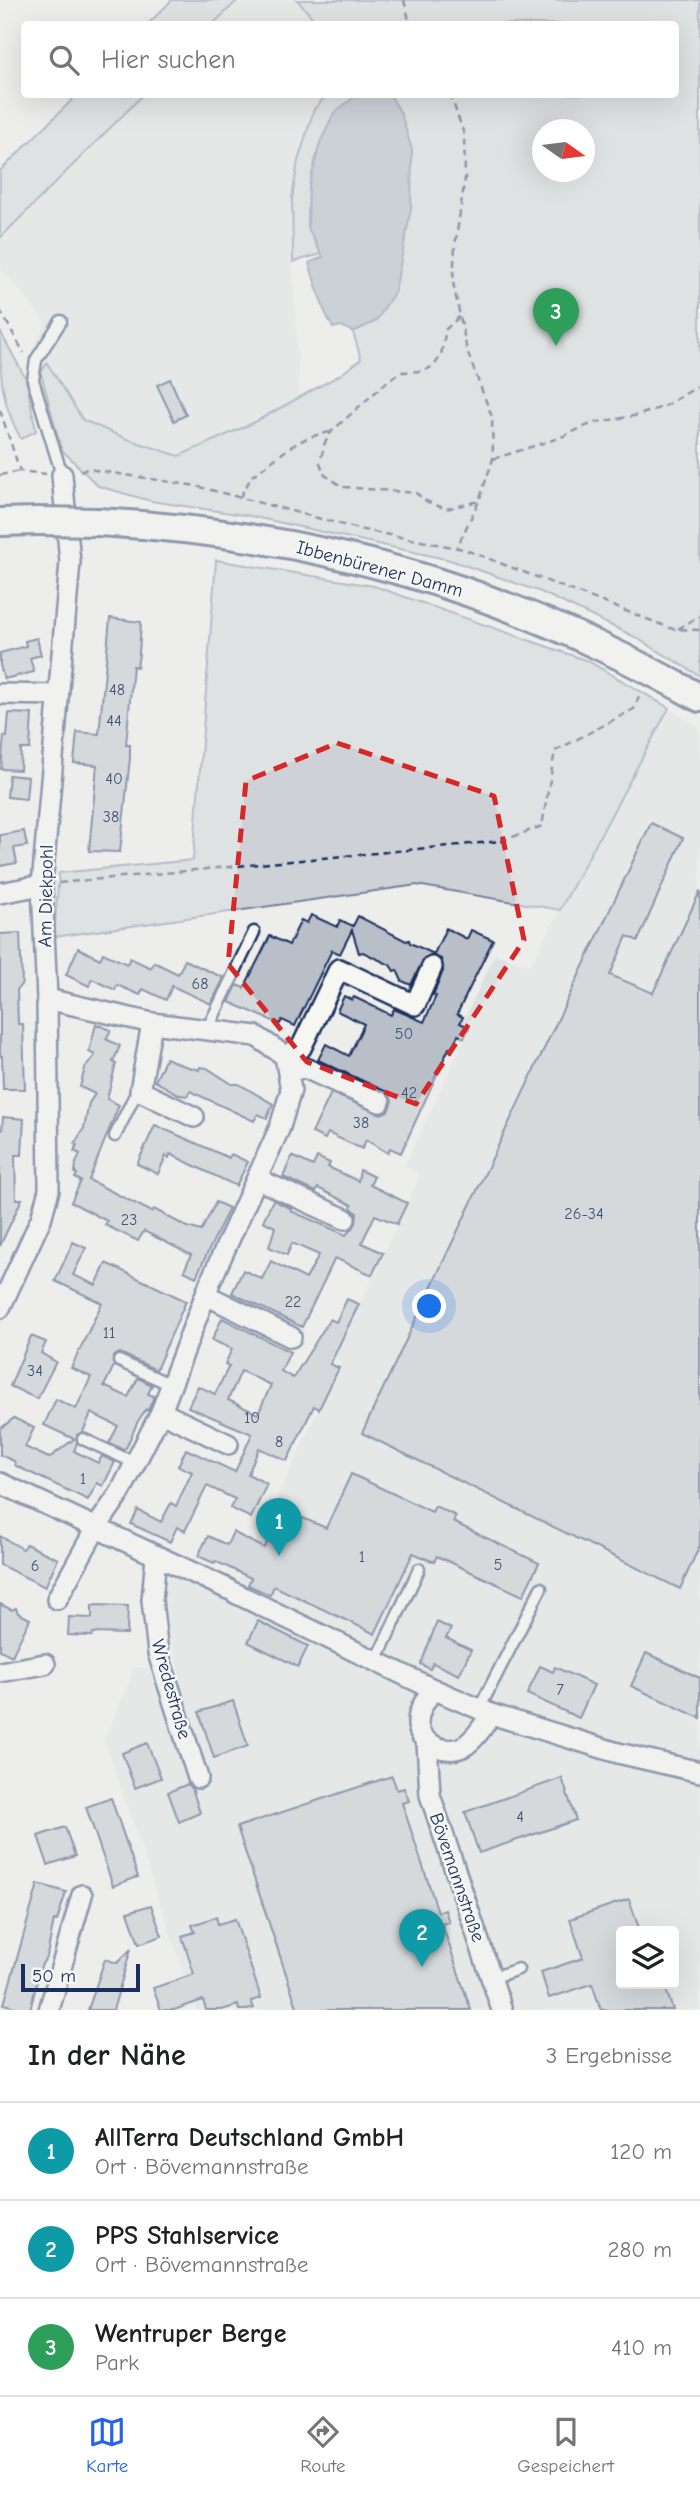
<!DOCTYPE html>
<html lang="de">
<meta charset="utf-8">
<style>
body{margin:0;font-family:"Comic Neue",sans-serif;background:#f2f2f2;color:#202124}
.controls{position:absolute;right:21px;bottom:21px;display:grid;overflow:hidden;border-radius:7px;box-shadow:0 7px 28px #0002}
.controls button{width:63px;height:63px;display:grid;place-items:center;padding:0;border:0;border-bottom:2px solid #e0e0e0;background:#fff;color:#202124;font:35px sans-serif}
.compass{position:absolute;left:532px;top:119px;width:63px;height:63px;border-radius:50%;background:#fff;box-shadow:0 7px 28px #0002;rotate:104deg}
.scale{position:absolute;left:21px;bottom:18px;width:119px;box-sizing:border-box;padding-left:7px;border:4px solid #1b2f5e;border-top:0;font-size:19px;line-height:24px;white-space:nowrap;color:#1b2f5e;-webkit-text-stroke:5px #f6f6f2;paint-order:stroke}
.you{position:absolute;left:430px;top:1307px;width:24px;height:24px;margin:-18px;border:5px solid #fff;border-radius:50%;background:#1a73e8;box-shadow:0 0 0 10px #1a73e833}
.badge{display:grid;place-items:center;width:46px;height:46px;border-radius:50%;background:#2563eb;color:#fff;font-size:23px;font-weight:700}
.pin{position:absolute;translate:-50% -58px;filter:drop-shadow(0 2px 4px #0008)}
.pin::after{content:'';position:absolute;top:37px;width:24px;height:21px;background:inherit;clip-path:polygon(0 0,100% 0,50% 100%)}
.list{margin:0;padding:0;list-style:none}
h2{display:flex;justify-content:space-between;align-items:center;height:91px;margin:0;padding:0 28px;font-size:30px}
h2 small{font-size:23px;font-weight:400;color:#757577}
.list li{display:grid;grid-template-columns:46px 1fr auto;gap:21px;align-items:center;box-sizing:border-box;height:98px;padding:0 28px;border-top:2px solid #e0e0e0}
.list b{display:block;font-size:26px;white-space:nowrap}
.list p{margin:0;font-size:23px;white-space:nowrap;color:#757577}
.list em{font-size:23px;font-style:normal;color:#757577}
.icon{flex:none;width:38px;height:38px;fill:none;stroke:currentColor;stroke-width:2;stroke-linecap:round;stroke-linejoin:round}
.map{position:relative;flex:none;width:700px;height:2010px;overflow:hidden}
.search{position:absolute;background:#fff;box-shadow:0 7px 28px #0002;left:21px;right:21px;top:21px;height:77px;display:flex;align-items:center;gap:18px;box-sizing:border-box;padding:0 24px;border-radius:7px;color:#757577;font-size:26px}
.sheet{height:385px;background:#fff}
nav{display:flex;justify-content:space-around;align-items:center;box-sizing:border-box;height:98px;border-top:2px solid #e0e0e0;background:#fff;font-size:19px;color:#757577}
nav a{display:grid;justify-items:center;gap:4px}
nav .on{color:#2563eb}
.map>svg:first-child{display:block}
.built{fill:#dde0e1;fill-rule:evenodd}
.green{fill:#ced2d7;stroke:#74809a;stroke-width:2;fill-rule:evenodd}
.water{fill:#a5acbc;stroke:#6e7a96;stroke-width:2}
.building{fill:#b9bfc8;stroke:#1b2f5e;stroke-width:2;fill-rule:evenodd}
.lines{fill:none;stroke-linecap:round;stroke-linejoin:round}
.service-casing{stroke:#1b2f5e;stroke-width:15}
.minor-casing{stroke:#1b2f5e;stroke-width:24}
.secondary-casing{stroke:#1b2f5e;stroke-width:32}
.path{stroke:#1b2f5e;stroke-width:2.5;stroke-dasharray:7 5;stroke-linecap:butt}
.service{stroke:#f6f6f2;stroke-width:10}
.minor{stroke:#f6f6f2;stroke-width:19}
.secondary{stroke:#f6f6f2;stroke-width:26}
.secondary-bridge-casing{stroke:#1b2f5e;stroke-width:32;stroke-linecap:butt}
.secondary-bridge{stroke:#f6f6f2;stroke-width:26}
.marked{fill:none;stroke:#d62828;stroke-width:5;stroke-dasharray:14 9;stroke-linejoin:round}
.labels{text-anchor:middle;stroke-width:5;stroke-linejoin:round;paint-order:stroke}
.number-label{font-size:16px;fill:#425378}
.street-label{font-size:19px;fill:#1b2f5e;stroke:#f6f6f2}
</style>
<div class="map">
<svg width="700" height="2010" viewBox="0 0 700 2010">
<rect width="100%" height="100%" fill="#edeeec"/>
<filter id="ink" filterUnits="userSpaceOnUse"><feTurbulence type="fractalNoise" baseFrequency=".0143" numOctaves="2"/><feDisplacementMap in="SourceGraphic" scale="14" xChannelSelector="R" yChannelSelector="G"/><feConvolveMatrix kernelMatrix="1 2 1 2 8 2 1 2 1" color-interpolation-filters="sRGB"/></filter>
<g filter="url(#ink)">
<g class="built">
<path d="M238,0h58l20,24h-103z"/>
<path d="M142,95h185l-13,15 -16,51 -6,37 -1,35 9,163 -47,27 -74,33 -52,-17 -44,-19 -49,-75 12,-22 -46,-55v-30z"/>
<path d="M669,708l31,20v1282h-504l-92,-271 31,-72 44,2 -9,-29 -7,-63 16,-5 51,24 111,-234 -7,-4 86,-183 -16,-9 66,-139 -7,-5 32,-68 35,11zM621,1931h53v53h-53z"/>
</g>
<g class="green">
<path d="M172,0h66l-25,24h-65z"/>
<path d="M297,0h403v676l-67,-40 -92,-44 -91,-32 -200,-44 -99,-15 -53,-15 -37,-37 -20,-76 6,-10 36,57 44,19 52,17 74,-33 87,-48 21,-16 -8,-27 23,-11 25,-207 -11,-19 286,-1v-70h-358zM542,130h42v42h-42z"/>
<path d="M77,95h66l-143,143v-67z"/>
<path d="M327,95h31l-24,18 -14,30 -11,44 -1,41 13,26 -28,8 -1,-64 6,-37 16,-52z"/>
<path d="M0,331l26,48 10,52 -15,8c-21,-38 -21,-65 -21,-108z"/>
<path d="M216,560l158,26 214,75 81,47 -109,202 -143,-25 -363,52 5,-64 134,-13z"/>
</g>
<path class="water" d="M358,94l32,1 11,19 11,36 -1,59 -16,82 -19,30 -23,11 -12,-6 -8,2 -9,-18 -15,-47 14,-6 -15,-29 1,-41 11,-44 14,-30z"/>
<g class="building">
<path d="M170,379l16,36 -12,6 -17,-36z"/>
<path d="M110,618l31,4 -2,32 -2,13 -4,-1 -7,79h4v13l-10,94 -31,-1 8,-86 -23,-2 3,-31 22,2z"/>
<path d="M37,638l4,17 -11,3 4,14 -30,7 -4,-14v-12l26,-7 -1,-5z"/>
<path d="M9,713l23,1 -2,35h-9l-1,21 -19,-1 3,-33 3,1z"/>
<path d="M9,775l19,2 -2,22 -19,-2z"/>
<path d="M651,823l32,15 -45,103 -11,-5 -17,39 43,18 47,-102v654l-20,44 -318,-156z"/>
<path d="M24,831l3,15 -13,2 3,15 -17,3v-31z"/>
<path d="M311,915l26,12 3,-7 13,6 5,-10 48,25 3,-1 1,3 24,11 12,-26 21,11 4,-9 22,10 -36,74 6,3 -3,6 9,4 -5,11 -6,-3 -7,14 -2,-1 -48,105 -11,-5 -2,5 -22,-13 -4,9 -34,-16 -3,6 -13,-6 19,-40 50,21 7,-3 4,-10 -2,-6 -5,-4 -67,-31 8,-16 23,12 15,-32 -27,-13 7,-15 8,4 2,-3 37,18 3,-6 30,13 12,-26 -3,-1 10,-24 -2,-12 -10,-4 -7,3 -13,27 -9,-4 -5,-11 -3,1 -4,-6 -27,-13 -4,1 -7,-23 -12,24 -8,-4 -37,76 -13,-6 -2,4 -51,-22 8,-17 7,3 26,-52 19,9 12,-25 6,3z"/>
<path d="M20,933l2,50 -5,7 1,34h5l2,65h-22l-1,-33h-2v-122z"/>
<path d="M78,948l22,11 3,-6 24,11 3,-6 21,10 3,-6 24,12 7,-14 39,18 -13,26 -39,-18 -6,14 -23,-11 -3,6 -23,-10 -2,5 -23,-11 -3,7 -23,-11z"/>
<path d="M96,1024l15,6 -5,9 14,7 -7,16 3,2 -9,35 12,6 -30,75 63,32 2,-3 31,17 16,5 15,-29 13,6 -33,69 -12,-6 7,-16 -47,-24 -6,10 -33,-16 2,-4 -36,-19 10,-21 -6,-3 2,-4 -2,-1 1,-10 4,-9 -6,-3 3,-6 -2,-2 9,-15 5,-25 6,-9 -15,-7 5,-19 10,-13 -6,-3z"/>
<path d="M166,1058l16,7 17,5 1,-3 7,1 25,16h7l34,20 -6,14 -9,-4 -4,7 -64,-30 -3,5 -7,-1 -25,-14z"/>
<path d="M3,1117l21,2 -2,36h-7l1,44h6l-22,47v-116h2z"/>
<path d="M155,1125l74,33 2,-4 17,8 -12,24 -66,-32 -1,4 -3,-2 -8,18 -21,-10z"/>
<path d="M292,1156l21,10 4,-9 13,6 -2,4 30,14 2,-11 14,7 -4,8 37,18 -10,21 -22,-9 -11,23 -2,5 21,10 -11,22 -37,-17 -33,69 -70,-34 11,-23 19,9 9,-18 35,18 13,-24 -27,-12 -5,12 -18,-8 6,-20 -12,-6 10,-21 19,9 -1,2 55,24 10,-12 1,-10 -6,-5 1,-3 -34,-17 -2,4 -33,-15z"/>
<path d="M73,1242l13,6 -13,27 23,10 10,-22 80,38 -30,69 -36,-17 -7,4 1,9 -10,20 24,11 10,-19 14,7 -4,9 6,2 -6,15 -2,-2 -8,12 -12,27 -3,1 -14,-6 9,-17 -27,-13 -8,19 -6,3v8l-3,8 24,12 4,-7 13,6 -12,24 -6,-3 -9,17 -72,-34 -2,-5 -14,-6v-26l14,-11 20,10 -9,19 24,11 25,-19 -30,-14 12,-26 20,10 15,-32 -20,-9 31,-65 -47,-22z"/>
<path d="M347,1299l12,5 -29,60 9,4 -20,41 -5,-3 -27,55 -28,-13 -11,26 19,10 -16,34 -21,-10 5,-9 -28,-13 -22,45 -8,-4 -7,15 -39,-18 7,-14 23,12 10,-19 5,3 16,-34 -14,-6 8,-17 49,23 17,-38 -64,-27 10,-21 17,8 14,-28 -4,-2 7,-15 -20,-9 10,-22 68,34 -9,19 12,7 37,-59 6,3zM241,1371l30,14 -13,29 -30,-14z"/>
<path d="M31,1336l15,6 -5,11 15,9 -19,37 -27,-13z"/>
<path d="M351,1474l81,38 3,-6 21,10 -3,6 86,41 -16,33 -86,-40 -3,6 -21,-9 -38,81 -101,-48 -4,9 -22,-10 3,-7 -36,-17 -1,2 -16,-7 10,-20 19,9 6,-13 31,16 4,-7 9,4 14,-32 35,15z"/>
<path d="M0,1536l23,13 3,-5 32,15 -13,28 -45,-22z"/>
<path d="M0,1604l12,6 4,-2 2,5 12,6 -18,37 -12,-6z"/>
<path d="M92,1605l36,1 -1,28 -34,-1 -1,3 -24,-1 1,-18 23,1z"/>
<path d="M258,1621l50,25 -10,21 -50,-25z"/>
<path d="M437,1622l14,7 -5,9 25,12 -12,25 -26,-12 -3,6 -9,-5z"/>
<path d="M646,1653l54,25v40l-69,-32z"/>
<path d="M540,1666l13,6 2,-5 39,18 -15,33 -52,-24z"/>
<path d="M233,1701l15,45 -34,12 -15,-46z"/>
<path d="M147,1743l14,35 -26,10 -13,-35z"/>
<path d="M392,1776l5,14 7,-2 5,13 -7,2 36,109 7,-2 4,12 -7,2 29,86h-173l-61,-183z"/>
<path d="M562,1778l14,42 -97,33 -14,-41z"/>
<path d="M188,1784l4,4 8,25 -21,9 -11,-30z"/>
<path d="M111,1798l27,79 -25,9 -27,-79z"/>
<path d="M65,1827l10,29 -27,9 -10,-29z"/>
<path d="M38,1884l28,8 -9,29 -3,-1 -7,36 -6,10 -11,44h-6l-20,-6z"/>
<path d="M629,1899l11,32h-19v53h43l9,26h-72l-9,-26 -43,14 -8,-26 42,-14 -13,-39z"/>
<path d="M151,1905l11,31 -23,8 -11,-32z"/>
<path d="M216,1917l2,7 17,-5 26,79 -10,3 3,7 -7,2h-8l-1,-5 -16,5h-16l-3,-10 -29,10h-13l-8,-22 41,-14 -12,-38 13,-4 -3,-7z"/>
<path d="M131,1949l-18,61h-25l17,-51 12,4z"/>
</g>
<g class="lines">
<g class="service-casing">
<g id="service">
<path d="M61,321l-25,39 -3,20 29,95"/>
<path d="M207,1030l47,-98"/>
<path d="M115,1136l19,-39 6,-6"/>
<path d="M119,1361l52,24"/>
<path d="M83,1439l52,24"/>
<path d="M376,1661l43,-92"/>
<path d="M479,1709l62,-121"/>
<path d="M492,1978l26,-9"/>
</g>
</g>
<g class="minor-casing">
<g id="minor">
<path d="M0,694l57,1"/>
<path d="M0,893l42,-8"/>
<path d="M47,999l105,24 104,13 29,20 6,34 -11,37 -69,153 -50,132 -41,81 -24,35 -39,71"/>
<path d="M152,1023l-12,68 54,26"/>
<path d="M285,1056l16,-8 38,-79 76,36 17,-38"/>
<path d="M288,1071l17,-3 75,34"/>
<path d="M257,1179l88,40"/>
<path d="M206,1295l85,42"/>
<path d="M0,1308l41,-89 8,-29 -2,-191 -5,-114 28,-323 -8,-87"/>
<path d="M161,1412l67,32"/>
<path d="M0,1483l228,106"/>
<path d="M156,1556l-4,44 6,53 40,125"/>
<path d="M235,1593l198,96 58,25 127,39 82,19"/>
<path d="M0,1672l45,-8"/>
<path d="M433,1689c-7,11 -16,22 -15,36 2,21 32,31 48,20 11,-8 18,-20 25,-31"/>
<path d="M427,1742l3,53 72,215"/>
<path d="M49,2010l33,-115"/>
</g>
</g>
<g class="secondary-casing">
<g id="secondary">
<path d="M0,522l38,-1"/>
<path d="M98,522c222,12 408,67 602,176"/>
</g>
</g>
<g class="path">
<path d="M404,0l6,24"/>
<path d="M450,94l14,40 1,44 -10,68 -2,36 14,69 25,66 1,42 -14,42 -22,46"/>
<path d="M0,310l24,43"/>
<path d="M459,317l-13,12 -5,26 -7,11 -11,5 -23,1 -11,8 -57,51 -7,11 -5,21 5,12 18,12 73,6 10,8 20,8 33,-8"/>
<path d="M0,410l20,61 26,3"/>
<path d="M493,459l66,-21 34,-15 46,-8 26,-9 35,-21"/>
<path d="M80,471l8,-2 108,17 167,44 100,19 210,80 27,1"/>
<path d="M0,475l20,-4"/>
<path d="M240,497l12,-21 40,-30 17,-9 21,-5"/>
<path d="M678,629l22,-13"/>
<path d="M59,883l443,-42 40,-15 13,-75 79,-42 7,-18"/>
</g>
<use href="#service" class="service"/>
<use href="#minor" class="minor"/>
<use href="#secondary" class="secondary"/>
<g class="secondary-bridge-casing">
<path id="secondary-bridge" d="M38,521l60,1"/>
</g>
<use href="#secondary-bridge" class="secondary-bridge"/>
</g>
</g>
<path d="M0 0H700V2010H0ZM337,743l157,53 30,144 -108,164 -109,-42 -79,-98 18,-183z" fill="#edeeec" fill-opacity=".55" fill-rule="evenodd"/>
<path class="marked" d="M337,743l157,53 30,144 -108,164 -109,-42 -79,-98 18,-183z"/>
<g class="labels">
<g class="number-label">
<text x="117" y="695">48</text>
<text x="114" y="726">44</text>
<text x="114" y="784">40</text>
<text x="111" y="822">38</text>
<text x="200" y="989">68</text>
<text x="404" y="1039">50</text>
<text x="409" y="1098">42</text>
<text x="361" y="1128">38</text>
<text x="584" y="1219">26-34</text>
<text x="129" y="1225">23</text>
<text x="293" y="1307">22</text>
<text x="109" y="1338">11</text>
<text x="35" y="1376">34</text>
<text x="252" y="1423">10</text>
<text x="279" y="1447">8</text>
<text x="83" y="1484">1</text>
<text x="362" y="1562">1</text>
<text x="498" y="1570">5</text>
<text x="35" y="1571">6</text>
<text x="560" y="1695">7</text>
<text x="520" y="1822">4</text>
</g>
<g class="street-label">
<text transform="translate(380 568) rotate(15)" y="7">Ibbenbürener Damm</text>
<text transform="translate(45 896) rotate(-89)" y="7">Am Diekpohl</text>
<text transform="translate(172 1689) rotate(74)" y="7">Wredestraße</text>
<text transform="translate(458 1877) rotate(71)" y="7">Bövemannstraße</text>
</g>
</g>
</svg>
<div class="controls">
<button><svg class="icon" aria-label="layers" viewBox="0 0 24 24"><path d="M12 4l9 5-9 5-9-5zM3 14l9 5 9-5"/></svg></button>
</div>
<svg class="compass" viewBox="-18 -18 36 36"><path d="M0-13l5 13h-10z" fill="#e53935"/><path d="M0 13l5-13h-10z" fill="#757577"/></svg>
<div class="scale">50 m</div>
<div class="you"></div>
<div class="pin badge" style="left:279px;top:1556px;background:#0f9aa8">1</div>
<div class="pin badge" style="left:422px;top:1967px;background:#0f9aa8">2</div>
<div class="pin badge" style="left:556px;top:346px;background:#2e9e5b">3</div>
<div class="search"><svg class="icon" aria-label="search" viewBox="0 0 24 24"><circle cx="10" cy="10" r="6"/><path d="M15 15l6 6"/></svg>Hier suchen</div>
</div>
<section class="sheet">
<h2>In der Nähe<small>3 Ergebnisse</small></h2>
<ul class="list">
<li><span class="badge" style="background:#0f9aa8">1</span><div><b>AllTerra Deutschland GmbH</b><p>Ort · Bövemannstraße</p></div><em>120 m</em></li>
<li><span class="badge" style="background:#0f9aa8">2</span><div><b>PPS Stahlservice</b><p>Ort · Bövemannstraße</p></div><em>280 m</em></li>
<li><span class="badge" style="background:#2e9e5b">3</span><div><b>Wentruper Berge</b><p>Park</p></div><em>410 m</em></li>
</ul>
</section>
<nav>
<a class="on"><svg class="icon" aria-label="map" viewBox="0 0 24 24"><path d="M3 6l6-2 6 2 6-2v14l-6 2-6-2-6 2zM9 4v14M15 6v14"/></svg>Karte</a>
<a><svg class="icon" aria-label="directions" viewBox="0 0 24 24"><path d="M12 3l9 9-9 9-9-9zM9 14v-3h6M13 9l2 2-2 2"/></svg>Route</a>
<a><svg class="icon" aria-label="saved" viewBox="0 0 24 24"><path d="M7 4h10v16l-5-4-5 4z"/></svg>Gespeichert</a>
</nav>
